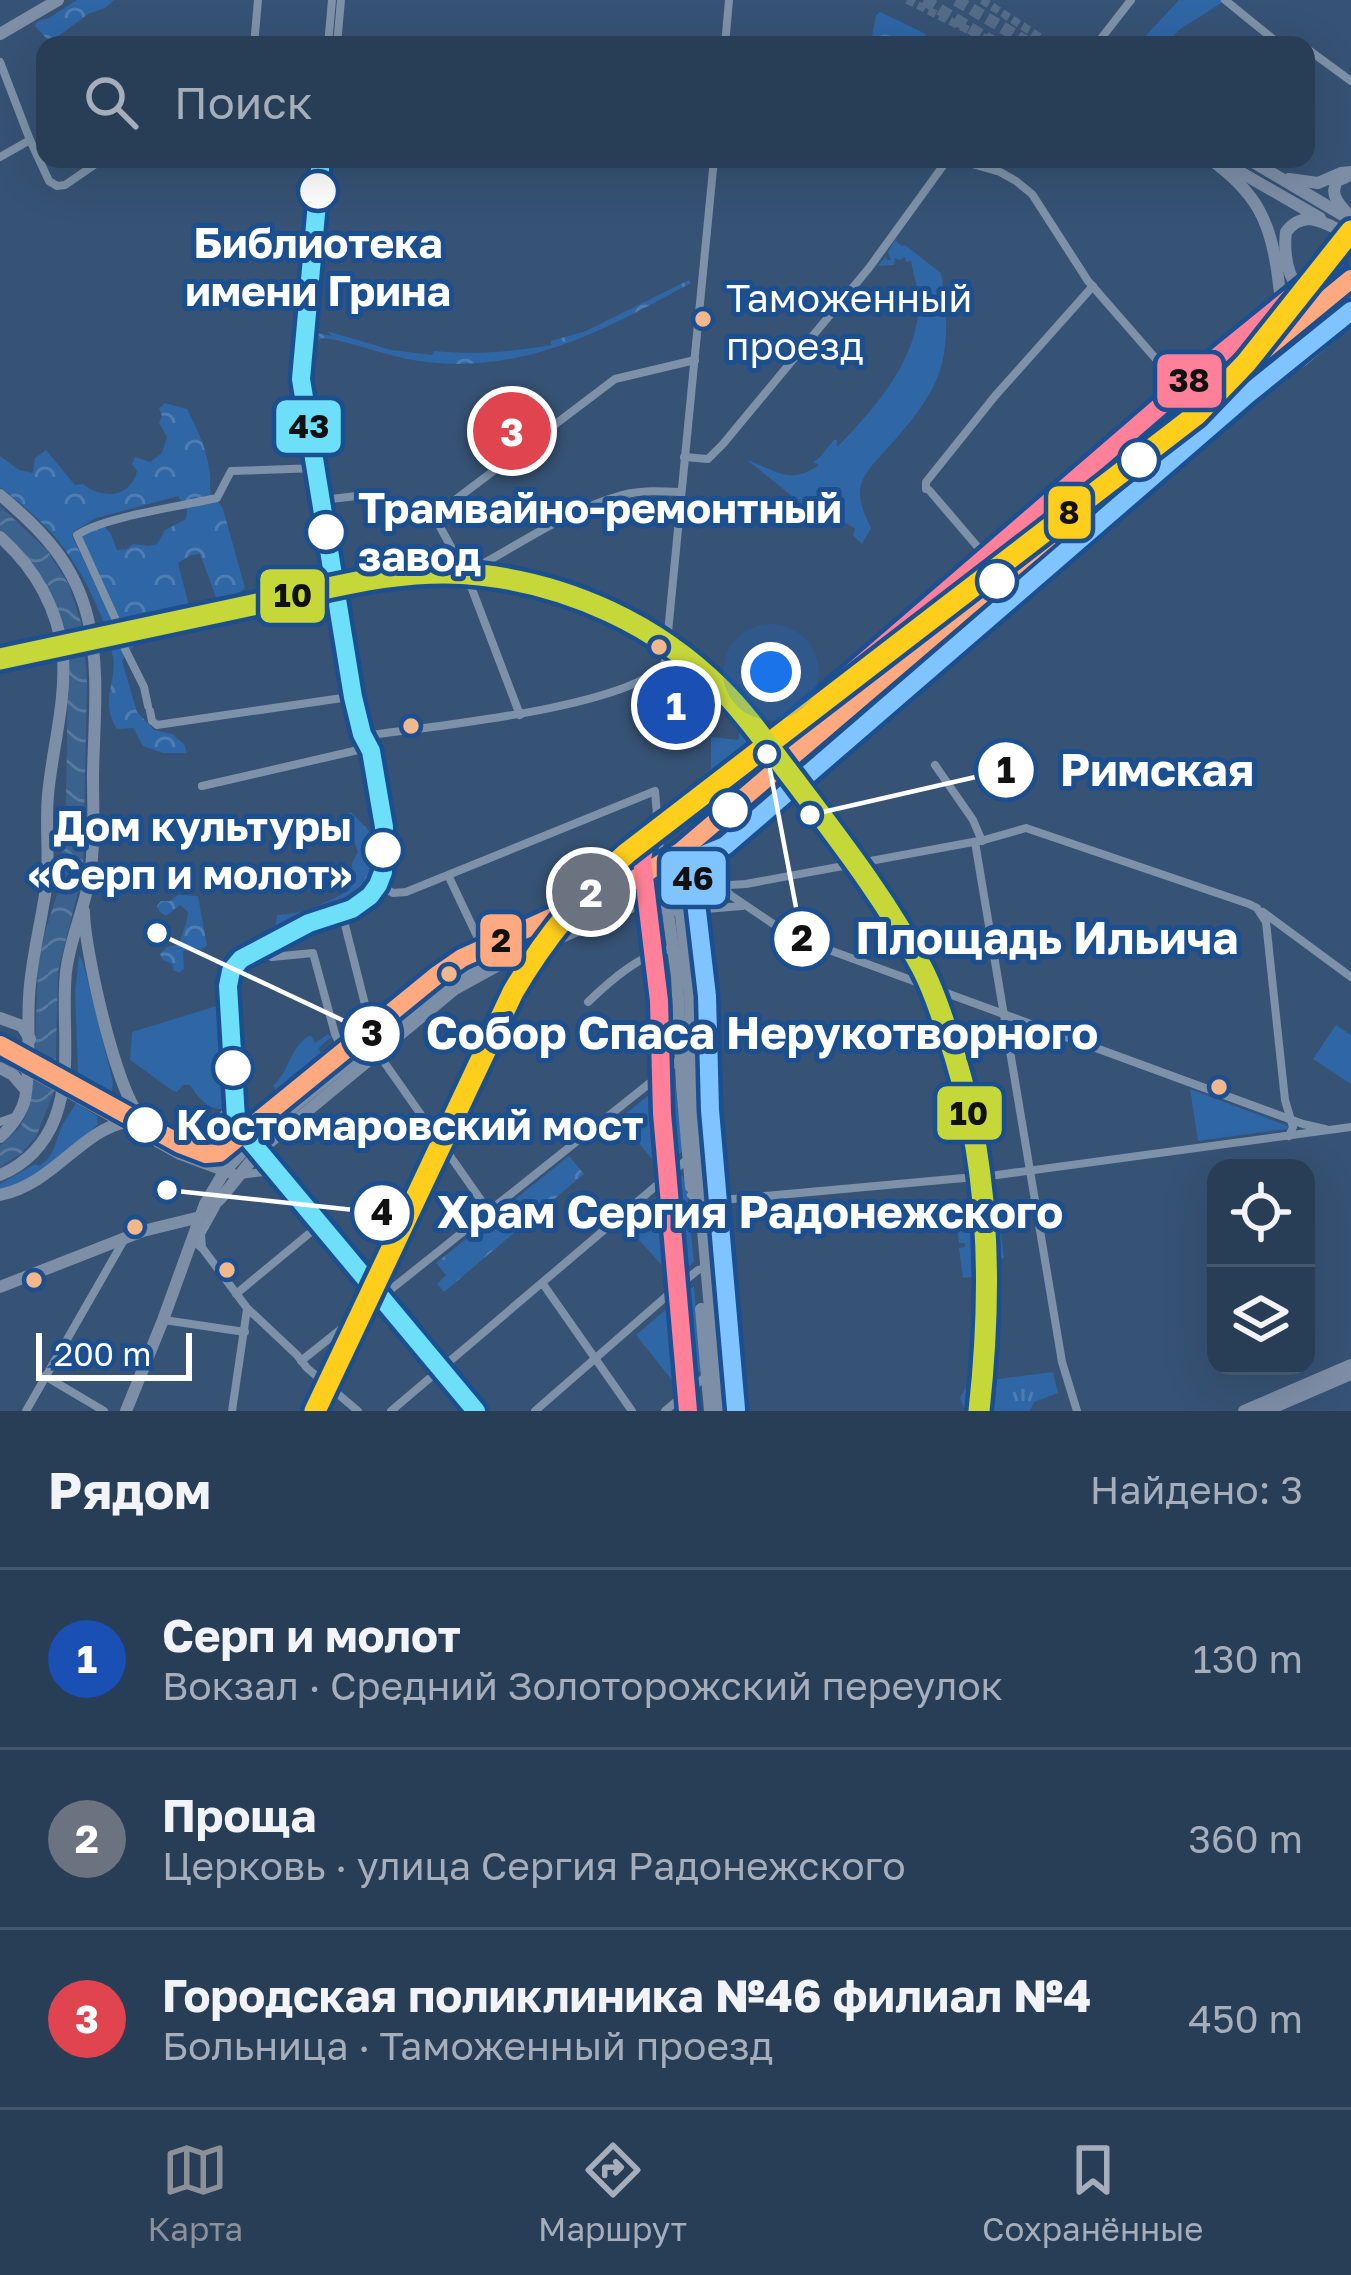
<!DOCTYPE html>
<html lang="ru">
<meta charset="utf-8">
<style>
body{margin:0;font-family:"Golos Text",sans-serif;background:#344961;color:#f1f3f6}
.controls{position:absolute;right:36px;bottom:36px;display:grid;overflow:hidden;border-radius:24px;box-shadow:0 12px 48px #0002}
.controls button{width:108px;height:108px;display:grid;place-items:center;padding:0;border:0;border-bottom:3px solid #44576d;background:#283e57;color:#f1f3f6;font:60px sans-serif}
.scale{position:absolute;left:36px;bottom:30px;width:156px;box-sizing:border-box;padding-left:12px;border:6px solid #fff;border-top:0;font-size:33px;line-height:42px;white-space:nowrap;color:#fff;-webkit-text-stroke:9px #1b4f8f;paint-order:stroke}
.you{position:absolute;left:771px;top:672px;width:42px;height:42px;margin:-30px;border:9px solid #fff;border-radius:50%;background:#1a73e8;box-shadow:0 0 0 18px #1a73e833}
.badge{display:grid;place-items:center;width:78px;height:78px;border-radius:50%;background:#8c9099;color:#fff;font-size:39px;font-weight:700}
.pin{position:absolute;translate:-50% -50%;border:6px solid #fff;box-shadow:0 3px 12px #0006}
.list{margin:0;padding:0;list-style:none}
h2{display:flex;justify-content:space-between;align-items:center;height:156px;margin:0;padding:0 48px;font-size:51px}
h2 small{font-size:39px;font-weight:400;color:#a5aeba}
.list li{display:grid;grid-template-columns:78px 1fr auto;gap:36px;align-items:center;box-sizing:border-box;height:180px;padding:0 48px;border-top:3px solid #44576d}
.list b{display:block;font-size:45px;white-space:nowrap}
.list p{margin:0;font-size:39px;white-space:nowrap;color:#a5aeba}
.list em{font-size:39px;font-style:normal;color:#a5aeba}
.icon{flex:none;width:66px;height:66px;fill:none;stroke:currentColor;stroke-width:2;stroke-linecap:round;stroke-linejoin:round}
.map{position:relative;flex:none;width:1351px;height:1411px;overflow:hidden}
.search{position:absolute;background:#283e57;box-shadow:0 12px 48px #0002;left:36px;right:36px;top:36px;height:132px;display:flex;align-items:center;gap:30px;box-sizing:border-box;padding:0 42px;border-radius:24px;color:#a5aeba;font-size:45px}
.sheet{height:696px;background:#283e57}
nav{display:flex;justify-content:space-around;align-items:center;box-sizing:border-box;height:168px;border-top:3px solid #44576d;background:#283e57;font-size:33px;color:#a5aeba}
nav a{display:grid;justify-items:center;gap:6px}
nav .on{color:#8c9099}
.map>svg:first-child{display:block}
.grass{fill:url(#grass-tufts)}
.forest{fill:url(#forest-crowns);fill-rule:evenodd}
.park{fill:#2f66a5}
.water{fill:url(#water-waves)}
.lines{fill:none;stroke-linecap:round;stroke-linejoin:round}
.minor-tunnel{stroke:#546c89;stroke-width:8;stroke-dasharray:8 4;stroke-linecap:butt}
.major-tunnel{stroke:#546c89;stroke-width:12;stroke-dasharray:12 6;stroke-linecap:butt}
.minor{stroke:#7d92a8;stroke-width:8}
.major{stroke:#7d8ea7;stroke-width:12}
.tram{stroke:#7e92a7;stroke-width:3}
.major-bridge{stroke:#7d8ea7;stroke-width:12}
.tram-1-casing{stroke:#1b4f8f;stroke-width:27}
.tram-2-casing{stroke:#1b4f8f;stroke-width:27}
.tram-3-casing{stroke:#1b4f8f;stroke-width:27}
.tram-4-casing{stroke:#1b4f8f;stroke-width:27}
.tram-1{stroke:#ffa980;stroke-width:18}
.tram-2{stroke:#6ddff8;stroke-width:18}
.tram-3{stroke:#80c4ff;stroke-width:18}
.tram-4{stroke:#ff8098;stroke-width:18}
.metro-1-casing{stroke:#1b4f8f;stroke-width:30}
.metro-2-casing{stroke:#1b4f8f;stroke-width:30}
.metro-1{stroke:#ffcd1c;stroke-width:21}
.metro-2{stroke:#c6d839;stroke-width:21}
.stop-dot{fill:#fff;stroke:#1b4f8f;stroke-width:4.5}
.bus-dot{fill:#f1b78d;stroke:#1b4f8f;stroke-width:4.5}
.labels{text-anchor:middle;stroke-width:10;stroke-linejoin:round;paint-order:stroke}
.bus-label{font-size:39px;fill:#fff;stroke:#1b4f8f;text-anchor:start}
.stop-label{font-size:42px;font-weight:bold;fill:#fff;stroke:#1b4f8f;text-anchor:start}
.leader{fill:none;stroke:#fff;stroke-width:4.5}
.callout-dot{fill:#fff;stroke:#1b4f8f;stroke-width:4.5}
.mark-label{font-size:36px;text-anchor:middle;font-weight:bold;fill:#111}
.callout-label{font-size:45px;text-anchor:middle;font-weight:bold;fill:#fff;stroke:#1b4f8f;stroke-width:10;stroke-linejoin:round;paint-order:stroke}
.line-badge{stroke:#1b4f8f;stroke-width:4.5}
.pale-badge-label{font-size:33px;text-anchor:middle;font-weight:bold;fill:#111}
</style>
<div class="map">
<svg width="1351" height="1411" viewBox="0 0 1351 1411">
<defs>
<pattern id="grass-tufts" width="24" height="20" patternUnits="userSpaceOnUse" patternTransform="scale(3)"><rect width="24" height="20" fill="#2f66a5"/><path d="M3 7l-1-3M5 7V3M7 7l1-3M15 17l-1-3M17 17v-4M19 17l1-3" fill="none" stroke="#4e7db2"/></pattern>
<pattern id="forest-crowns" width="20" height="18" patternUnits="userSpaceOnUse" patternTransform="scale(3)"><rect width="20" height="18" fill="#2f66a5"/><path d="M2 6a3 3 0 1 1 6 0M12 15a3 3 0 1 1 6 0" fill="none" stroke="#4e7db2"/></pattern>
<pattern id="water-waves" width="16" height="10" patternUnits="userSpaceOnUse" patternTransform="scale(3)"><rect width="16" height="10" fill="#3b618d"/><path d="M0 5q4-4 8 0t8 0" fill="none" stroke="#58799e"/></pattern>
</defs>
<rect width="100%" height="100%" fill="#365274"/>
<g class="grass">
<path d="M1184,409l3,6 -50,47 -5,-4 -18,15 3,5 -88,75 -5,-1 -42,35 -3,-2z"/>
<path d="M76,1103l21,13 1,8c-29,28 -60,53 -98,66v-6l35,-20 4,2c15,-10 15,-19 21,-35 3,-9 11,-19 16,-28z"/>
<path d="M998,1211l6,47 -16,3 2,14 -27,3 -4,-30 6,-1v-4h-6l-3,-26z"/>
<path d="M1053,1372l5,21 -24,9 -4,9h-65l-5,-13 6,-11 9,-5z"/>
</g>
<g class="forest">
<path d="M77,0h37l-9,8 -17,6 -35,26 -6,-1 -12,-13 3,-5 11,-3z"/>
<path d="M880,12l46,22 -7,11h-28l-17,-4 -2,-4 4,-22z"/>
<path d="M689,280l2,3c-83,45 -165,91 -264,79 -30,-3 -61,-15 -91,-22l-13,-2 -7,4 1,-9 15,3 -5,-5 64,19 41,5 2,-4c39,4 77,1 117,-6v-4l35,-10z"/>
<path d="M165,403l22,6c9,18 19,38 22,59 3,12 -1,19 3,31l6,3 5,7 22,79 -6,5 -22,7 -17,-46 -9,1 -13,8 14,55c-10,9 -16,8 -29,11 -17,4 -33,18 -41,32l15,51 17,18 18,4 12,10 3,9h-24l-20,-7 -10,-18 -16,1c-18,-28 0,-45 -4,-72 -7,-39 -31,-88 -57,-119 -16,-19 -36,-35 -56,-51v-31l19,14 14,3 2,-15 11,-8 29,35 8,-1c19,15 47,15 54,-13l-5,-7 3,-7 15,5 12,-9 5,-16 -8,-14 3,-7 -3,-8zM178,496l9,14 -1,9 -21,11 -8,14 -8,2 -16,-2 -6,5 -10,1 -6,-16 -10,-11 -20,14 25,70 -34,-71 2,-5 22,-13z"/>
<path d="M351,812l18,19c1,6 -1,13 0,19 1,15 6,4 4,19 -7,36 -70,48 -96,64l-2,-3 2,-15c27,-1 47,-11 73,-25l-2,-10 5,-4 -1,-13 6,-11 -10,-26 -9,-1 -1,-4z"/>
<path d="M178,895l20,1 9,50 -6,4 -9,-3 -9,4 1,18 -5,4 -6,-3 -1,-6 -9,-4 -3,-6 7,-7 13,-3c1,-12 8,-20 8,-32l-8,-7 -14,11 -6,-4 -3,-6 4,-5h9z"/>
<path d="M569,1156l15,18 -140,118 -7,-8 9,-9 -10,-12z"/>
</g>
<g class="park">
<path d="M1179,0h47l-47,30 -13,15h-29z"/>
<path d="M895,240l7,6 3,-1 36,28c7,39 10,85 -11,120 -12,21 -31,43 -47,60 -26,28 -30,38 -12,75l-9,16 -9,-9 2,-6 -15,-10 -9,5c-29,-19 -56,-42 -84,-64 29,10 42,26 72,5l-6,-3 6,-4 15,-18h3v7l6,-6c36,-38 79,-88 75,-143 0,-13 -6,-27 -7,-37l-5,1 -1,-5 -5,3 -5,-2 -1,7 -16,1 8,-10 1,4h4l-3,-8z"/>
<path d="M740,729l45,14 -79,67 -13,-15v-6l6,-5v-5l12,-11v-31l27,3z"/>
<path d="M79,955l4,7 30,120 -1,10 -34,-17 -3,-83z"/>
<path d="M223,1004l9,96 -8,9c-17,1 -26,-12 -34,-24h-7l-6,7 -4,-1 -43,-31 2,-28z"/>
<path d="M1336,1025l15,10v49l-38,-25z"/>
<path d="M328,1034l3,3 -13,12 7,8 11,-9 2,5 -55,45 -10,-12c17,-15 17,-41 38,-51l4,8z"/>
<path d="M674,1075l9,76 -22,19 -42,-51z"/>
<path d="M1190,1089l98,37 -1,3 -89,12z"/>
<path d="M682,1175l4,7 8,80 -20,17 -50,-56z"/>
<path d="M694,1286l7,84 -22,19 -43,-54z"/>
</g>
<path class="water" d="M0,506l47,44 22,35 14,44 4,53 -4,190 -25,99 -3,118 -19,48 -14,16 -22,14v-21l20,-19 6,-12 8,-36 4,-115 7,-32 18,-56 -2,-31 5,-41 2,-138 -45,-114 -23,-21z"/>
<g class="lines">
<g class="minor-tunnel">
<path d="M907,0l86,42"/>
<path d="M982,0l70,45"/>
</g>
<g class="major-tunnel">
<path d="M924,0l74,45"/>
<path d="M956,0l76,45"/>
</g>
<g class="minor">
<path d="M1225,0l53,43 16,-1 8,3"/>
<path d="M254,45l4,-45"/>
<path d="M328,45l4,-45"/>
<path d="M337,45l4,-45"/>
<path d="M725,45l4,-45"/>
<path d="M1096,45l35,-45"/>
<path d="M1306,48l45,33"/>
<path d="M0,62l30,78 19,41 8,5 8,-1 38,-26"/>
<path d="M0,157l30,-17"/>
<path d="M316,159l-3,41 5,9"/>
<path d="M328,159l-3,41 -7,9 -15,178 50,292 36,182 -6,26 -20,22 -66,25 -46,25 -13,12 -4,22 9,125 6,12 234,281"/>
<path d="M955,159l45,13 16,9 16,13 56,87 102,117 15,4 19,-3"/>
<path d="M684,457l24,2 15,-15 146,-176 79,-109"/>
<path d="M926,489v-7l69,-86 98,-110"/>
<path d="M929,490l65,76"/>
<path d="M323,500l50,-6 48,25 30,-16 164,-124 80,-19"/>
<path d="M433,514l34,62 53,139"/>
<path d="M466,573c50,-26 101,-63 156,-78 20,-5 39,-4 58,-3"/>
<path d="M974,583l17,20"/>
<path d="M875,667l315,-269"/>
<path d="M0,670l61,-25"/>
<path d="M148,706l-4,-19 -19,-38 -10,-31 -38,-83c26,-18 105,-29 140,-37l14,-27 87,-3"/>
<path d="M150,711l2,10 5,4 199,-29"/>
<path d="M364,736c61,-9 266,-28 301,-73l49,-504"/>
<path d="M935,765l38,55 9,21"/>
<path d="M202,786l165,-38"/>
<path d="M975,842l87,520 15,49"/>
<path d="M709,854l20,40 62,42 512,188 22,5"/>
<path d="M448,875l39,82"/>
<path d="M719,878l10,7 17,-1 238,-44 42,-12 223,76 8,4 9,14 19,178 8,27 -4,9"/>
<path d="M382,887l11,6 13,-1 249,-101 7,85"/>
<path d="M644,904l25,8 73,-6"/>
<path d="M1263,912l88,65"/>
<path d="M343,917l34,135 111,158"/>
<path d="M263,953l9,4 41,-4 22,81 14,28"/>
<path d="M588,1002c22,-21 53,-49 84,-53"/>
<path d="M0,1122l17,-6"/>
<path d="M193,1143l17,-13 23,-26c3,-35 -16,-104 -6,-131 16,-44 128,-51 149,-90 9,-17 1,-36 6,-54"/>
<path d="M239,1175l24,-3 11,6 198,233"/>
<path d="M691,1195l9,7 297,-27 354,-48"/>
<path d="M193,1240l10,9 44,59 50,47 10,13 51,43"/>
<path d="M202,1247l-1,-13 15,-27"/>
<path d="M543,1284l89,127"/>
<path d="M236,1294l81,-67"/>
<path d="M164,1320l81,12"/>
<path d="M301,1361l379,-302"/>
<path d="M45,1376l59,35"/>
<path d="M26,1411l98,-171"/>
<path d="M232,1411l15,-102"/>
<path d="M391,1411l299,-254"/>
<path d="M535,1411l142,-124 21,-17 7,-2"/>
<path d="M665,1411l40,-34"/>
</g>
<g class="major">
<path d="M0,34l58,-34"/>
<path d="M1210,159c46,33 61,62 68,118 2,18 6,37 5,56"/>
<path d="M1248,159l103,61"/>
<path d="M1228,165l92,53"/>
<path d="M1346,177l-9,4c-7,12 0,21 9,31"/>
<path d="M1289,179l29,4 23,-10 10,-1"/>
<path d="M1343,232c-20,-10 -40,-23 -57,0 -3,22 2,70 36,57 9,-3 18,-12 26,-17"/>
<path d="M1282,334l9,-11 38,-32"/>
<path d="M1276,376l27,-16 48,-41"/>
<path d="M0,495c42,35 75,69 88,124 12,50 6,104 5,155 0,33 2,68 -3,101 -5,33 -20,63 -24,97 -5,48 7,99 -11,146 -10,26 -29,46 -55,57"/>
<path d="M0,537c35,31 59,73 63,120 3,46 -11,93 -15,138 -3,31 2,62 -2,93 -5,36 -15,72 -17,109 -2,34 2,68 -4,102 -4,16 -13,27 -25,38"/>
<path d="M677,880l13,116 2,109 27,306"/>
<path d="M664,885l13,91 5,110 9,101"/>
<path d="M84,911c0,37 32,179 56,205"/>
<path d="M0,1018l22,8 8,13"/>
<path d="M0,1039l16,10"/>
<path d="M0,1053l16,10"/>
<path d="M0,1068l13,7 12,14"/>
<path d="M76,1082l110,59 17,4 51,-7"/>
<path d="M76,1096l104,58 51,19"/>
<path d="M0,1195c55,-12 80,-64 126,-73"/>
<path d="M0,1287l143,-56 57,-14 21,-19 38,-47 196,-162 51,-28 134,-58 50,-29 360,-306 38,-37 125,-110 138,-115"/>
<path d="M701,1309l9,102"/>
<path d="M126,1411l37,-91 42,-116 19,-32 31,-34 194,-158 39,-22 149,-66 55,-34 171,-148 176,-147 312,-271"/>
<path d="M1244,1411l107,-46"/>
<path d="M1265,1411l86,-37"/>
</g>
<path class="tram" d="M215,1128l16,-7 13,9"/>
<g class="major-bridge">
<path d="M16,1049l60,33"/>
<path d="M16,1063l60,33"/>
</g>
<g class="tram-1-casing">
<path id="tram-1" d="M0,1045l180,99 26,10 13,-1 217,-177 26,-18 170,-77 48,-29 459,-392 78,-71 134,-110"/>
</g>
<g class="tram-2-casing">
<path id="tram-2" d="M321,159l-20,220 52,318 9,37 9,17 13,76 -1,45 -5,13 -8,11 -18,13 -43,14 -68,36 -10,12 -3,15 8,132 7,14 233,279"/>
</g>
<g class="tram-3-casing">
<path id="tram-3" d="M736,1409l-26,-299 -3,-114 -16,-136 34,-14 523,-452 103,-83"/>
</g>
<g class="tram-4-casing">
<path id="tram-4" d="M688,1411l-26,-298 -3,-112 -17,-141c3,-33 26,-43 54,-53l521,-450 118,-96"/>
</g>
<use href="#tram-1" class="tram-1"/>
<use href="#tram-2" class="tram-2"/>
<use href="#tram-3" class="tram-3"/>
<use href="#tram-4" class="tram-4"/>
<g class="metro-1-casing">
<path id="metro-1" d="M315,1411l198,-419c31,-53 68,-99 114,-139l569,-438 50,-52 105,-132"/>
</g>
<g class="metro-2-casing">
<path id="metro-2" d="M0,659c86,-18 171,-37 257,-55 73,-16 148,-38 223,-29 90,10 177,50 241,114 28,28 50,61 74,92 45,60 92,120 127,187 11,21 19,45 26,67 42,123 45,249 31,376"/>
</g>
<use href="#metro-1" class="metro-1"/>
<use href="#metro-2" class="metro-2"/>
</g>
<g class="stop-dot">
<circle cx="318" cy="191" r="20"/>
<circle cx="1139" cy="460" r="20"/>
<circle cx="326" cy="532" r="20"/>
<circle cx="997" cy="581" r="20"/>
<circle cx="730" cy="810" r="20"/>
<circle cx="383" cy="850" r="20"/>
<circle cx="233" cy="1068" r="20"/>
<circle cx="145" cy="1125" r="20"/>
</g>
<g class="bus-dot">
<circle cx="703" cy="319" r="10"/>
<circle cx="659" cy="647" r="10"/>
<circle cx="411" cy="726" r="10"/>
<circle cx="449" cy="974" r="10"/>
<circle cx="1219" cy="1087" r="10"/>
<circle cx="135" cy="1227" r="10"/>
<circle cx="227" cy="1270" r="10"/>
<circle cx="34" cy="1280" r="10"/>
</g>
<g class="labels">
<g class="bus-label">
<text x="726" y="312">Таможенный<tspan x="726" dy="48">проезд</tspan></text>
</g>
<g class="stop-label">
<text x="318" y="258" text-anchor="middle">Библиотека<tspan x="318" dy="48">имени Грина</tspan></text>
<text x="358" y="523">Трамвайно-ремонтный<tspan x="358" dy="48">завод</tspan></text>
<text x="352" y="841" text-anchor="end">Дом культуры<tspan x="352" dy="48">«Серп и молот»</tspan></text>
<text x="176" y="1140">Костомаровский мост</text>
</g>
</g>
<path class="leader" d="M810 815L1006 770M767 754L802 939M157 933L372 1034M167 1190L382 1213"/>
<g class="callout-dot">
<circle cx="810" cy="815" r="12"/>
<circle cx="767" cy="754" r="12"/>
<circle cx="157" cy="933" r="12"/>
<circle cx="167" cy="1190" r="12"/>
<circle cx="1006" cy="770" r="30"/>
<circle cx="802" cy="939" r="30"/>
<circle cx="372" cy="1034" r="30"/>
<circle cx="382" cy="1213" r="30"/>
</g>
<g class="mark-label">
<text x="1006" y="783">1</text>
<text x="802" y="951">2</text>
<text x="372" y="1046">3</text>
<text x="382" y="1225">4</text>
</g>
<g class="callout-label">
<text x="1157" y="786">Римская</text>
<text x="1047" y="954">Площадь Ильича</text>
<text x="762" y="1049">Собор Спаса Нерукотворного</text>
<text x="750" y="1228">Храм Сергия Радонежского</text>
</g>
<g class="line-badge">
<rect x="1155" y="352" width="69" height="58" rx="12" fill="#ff8098"/>
<rect x="274" y="398" width="69" height="57" rx="12" fill="#6ddff8"/>
<rect x="1046" y="484" width="47" height="57" rx="12" fill="#ffcd1c"/>
<rect x="258" y="567" width="69" height="58" rx="12" fill="#c6d839"/>
<rect x="659" y="849" width="69" height="58" rx="12" fill="#80c4ff"/>
<rect x="478" y="912" width="46" height="57" rx="12" fill="#ffa980"/>
<rect x="935" y="1084" width="69" height="58" rx="12" fill="#c6d839"/>
</g>
<g class="pale-badge-label">
<text x="1189" y="392">38</text>
<text x="309" y="438">43</text>
<text x="1069" y="524">8</text>
<text x="293" y="607">10</text>
<text x="693" y="890">46</text>
<text x="501" y="952">2</text>
<text x="969" y="1125">10</text>
</g>
</svg>
<div class="controls">
<button><svg class="icon" aria-label="locate" viewBox="0 0 24 24"><circle cx="12" cy="12" r="6"/><path d="M12 2v4M12 18v4M2 12h4M18 12h4"/></svg></button>
<button><svg class="icon" aria-label="layers" viewBox="0 0 24 24"><path d="M12 4l9 5-9 5-9-5zM3 14l9 5 9-5"/></svg></button>
</div>
<div class="scale">200 m</div>
<div class="you"></div>
<div class="pin badge" style="left:676px;top:705px;background:#1a4fb4">1</div>
<div class="pin badge" style="left:591px;top:892px;background:#6b7280">2</div>
<div class="pin badge" style="left:512px;top:431px;background:#e0444e">3</div>
<div class="search"><svg class="icon" aria-label="search" viewBox="0 0 24 24"><circle cx="10" cy="10" r="6"/><path d="M15 15l6 6"/></svg>Поиск</div>
</div>
<section class="sheet">
<h2>Рядом<small>Найдено: 3</small></h2>
<ul class="list">
<li><span class="badge" style="background:#1a4fb4">1</span><div><b>Серп и молот</b><p>Вокзал · Средний Золоторожский переулок</p></div><em>130 m</em></li>
<li><span class="badge" style="background:#6b7280">2</span><div><b>Проща</b><p>Церковь · улица Сергия Радонежского</p></div><em>360 m</em></li>
<li><span class="badge" style="background:#e0444e">3</span><div><b>Городская поликлиника №46 филиал №4</b><p>Больница · Таможенный проезд</p></div><em>450 m</em></li>
</ul>
</section>
<nav>
<a class="on"><svg class="icon" aria-label="map" viewBox="0 0 24 24"><path d="M3 6l6-2 6 2 6-2v14l-6 2-6-2-6 2zM9 4v14M15 6v14"/></svg>Карта</a>
<a><svg class="icon" aria-label="directions" viewBox="0 0 24 24"><path d="M12 3l9 9-9 9-9-9zM9 14v-3h6M13 9l2 2-2 2"/></svg>Маршрут</a>
<a><svg class="icon" aria-label="saved" viewBox="0 0 24 24"><path d="M7 4h10v16l-5-4-5 4z"/></svg>Сохранённые</a>
</nav>
